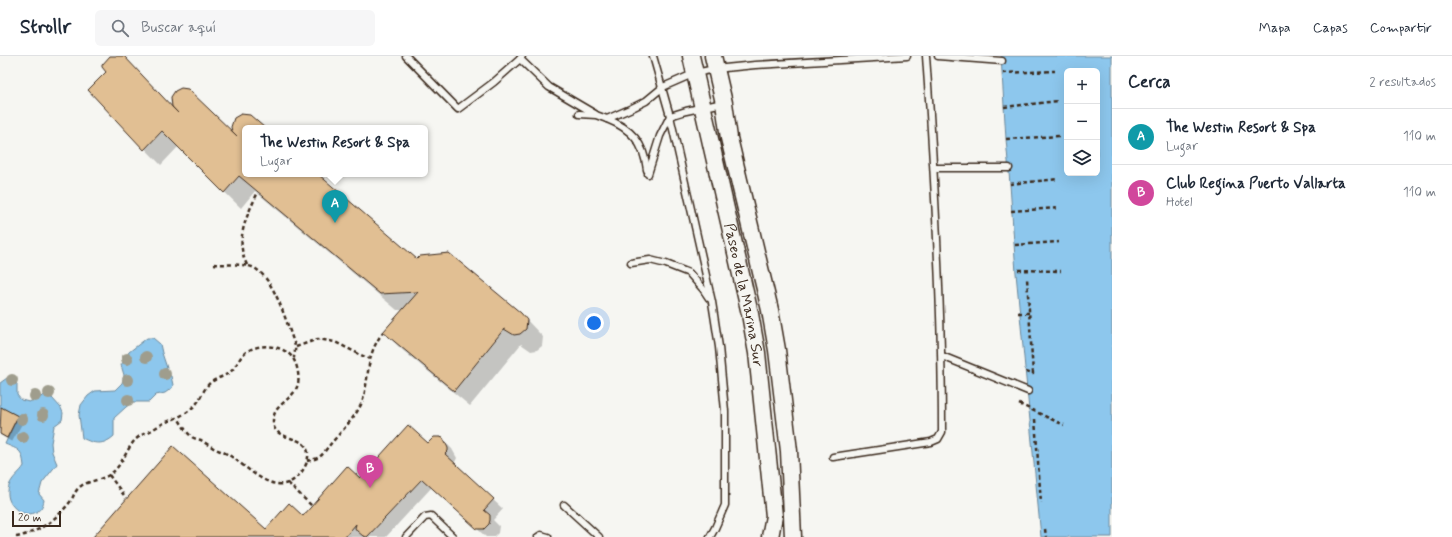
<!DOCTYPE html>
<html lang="es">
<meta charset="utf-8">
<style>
body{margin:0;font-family:Mynerve,sans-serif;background:#f6f6f7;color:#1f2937}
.controls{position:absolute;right:12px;top:12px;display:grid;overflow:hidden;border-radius:6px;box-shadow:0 4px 16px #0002}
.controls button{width:36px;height:36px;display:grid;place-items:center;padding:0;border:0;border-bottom:1px solid #e0e1e3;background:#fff;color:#1f2937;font:20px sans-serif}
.scale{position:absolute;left:12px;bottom:10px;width:49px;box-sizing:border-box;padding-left:4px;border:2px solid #3b2a1e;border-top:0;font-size:11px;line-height:14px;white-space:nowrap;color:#3b2a1e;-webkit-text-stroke:3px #f6f6f2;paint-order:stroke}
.you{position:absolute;left:594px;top:267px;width:14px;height:14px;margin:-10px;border:3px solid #fff;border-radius:50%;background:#1a73e8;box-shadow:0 0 0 6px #1a73e833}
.badge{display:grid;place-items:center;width:26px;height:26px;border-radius:50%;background:#b45309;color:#fff;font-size:13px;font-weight:700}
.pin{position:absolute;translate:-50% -33px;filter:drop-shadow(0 1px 2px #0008)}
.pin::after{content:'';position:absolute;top:21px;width:14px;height:12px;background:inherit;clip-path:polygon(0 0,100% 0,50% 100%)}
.popup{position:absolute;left:242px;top:69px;width:186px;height:52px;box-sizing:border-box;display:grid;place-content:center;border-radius:6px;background:#fff;filter:drop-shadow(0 1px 3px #0005);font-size:13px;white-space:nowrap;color:#747a83}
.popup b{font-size:15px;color:#1f2937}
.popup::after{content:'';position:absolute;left:50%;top:100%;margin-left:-8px;border:8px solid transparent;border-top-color:#fff}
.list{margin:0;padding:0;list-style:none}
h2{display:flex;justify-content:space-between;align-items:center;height:52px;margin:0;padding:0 16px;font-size:17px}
h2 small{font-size:13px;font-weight:400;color:#747a83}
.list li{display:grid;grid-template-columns:26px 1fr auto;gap:12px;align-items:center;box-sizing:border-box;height:56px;padding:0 16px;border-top:1px solid #e0e1e3}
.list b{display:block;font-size:15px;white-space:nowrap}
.list p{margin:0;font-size:13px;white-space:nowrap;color:#747a83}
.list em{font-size:13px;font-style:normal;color:#747a83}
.icon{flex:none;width:22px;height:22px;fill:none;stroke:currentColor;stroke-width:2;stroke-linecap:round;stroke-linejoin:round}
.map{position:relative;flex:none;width:1112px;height:481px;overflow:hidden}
header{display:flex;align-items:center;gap:24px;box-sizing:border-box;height:56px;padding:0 20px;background:#fff;border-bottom:1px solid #e0e1e3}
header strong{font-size:19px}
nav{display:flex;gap:22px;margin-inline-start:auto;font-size:14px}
.search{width:280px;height:36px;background:#f6f6f7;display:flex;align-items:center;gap:10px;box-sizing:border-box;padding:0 14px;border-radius:6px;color:#747a83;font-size:15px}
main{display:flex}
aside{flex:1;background:#fff}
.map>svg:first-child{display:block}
.water{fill:#8dc7ed;stroke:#6c889a;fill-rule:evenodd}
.shadow{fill:#0003}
.building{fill:#e1bf93;stroke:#3b2a1e}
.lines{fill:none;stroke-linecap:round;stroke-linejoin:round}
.service-casing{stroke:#3b2a1e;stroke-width:9}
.tertiary-casing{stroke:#3b2a1e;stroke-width:19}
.path{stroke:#3b2a1e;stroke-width:2.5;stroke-dasharray:4 3;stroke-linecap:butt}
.service{stroke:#f6f6f2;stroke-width:6}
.tertiary{stroke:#f6f6f2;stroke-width:16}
.tree{fill:#9f9d8d}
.labels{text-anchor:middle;stroke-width:3;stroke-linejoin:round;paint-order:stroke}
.street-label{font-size:15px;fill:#3b2a1e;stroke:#f6f6f2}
</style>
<header>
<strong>Strollr</strong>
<div class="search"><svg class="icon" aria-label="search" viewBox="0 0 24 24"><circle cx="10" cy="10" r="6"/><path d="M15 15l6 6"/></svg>Buscar aquí</div>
<nav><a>Mapa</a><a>Capas</a><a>Compartir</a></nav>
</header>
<main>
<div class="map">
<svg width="1112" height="481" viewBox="0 0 1112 481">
<rect width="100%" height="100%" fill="#f6f6f2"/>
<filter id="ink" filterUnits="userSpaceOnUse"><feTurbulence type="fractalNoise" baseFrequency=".025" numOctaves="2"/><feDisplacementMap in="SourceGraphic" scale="8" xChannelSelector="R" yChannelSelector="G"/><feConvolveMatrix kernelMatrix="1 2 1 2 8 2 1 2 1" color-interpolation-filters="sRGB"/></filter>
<g filter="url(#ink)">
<g class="water">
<path d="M1001,0h111v481h-71l-25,-264 -6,-89 -4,-45zM1067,15h30v102h-30z"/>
<path d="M147,282h6l7,6 2,9 5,15 -5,3 -1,3 4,4 4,-3 2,1 2,9 -1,3 -7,5 -9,2 -7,7h-16l-7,5 -12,11v18c-11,10 -20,8 -32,2l-3,-23 2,-10 7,-9 7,-5 20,-1 7,-7 2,-8 -3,-10 2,-3 2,1 3,-1 1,-5 -2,-2 2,-3z"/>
<path d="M7,322h2l1,6h3l2,-2 2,2v11l4,5 8,2 16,-7 7,3 9,10 2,5 -1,7 -8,6 -3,17 1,9 5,12 -15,19 -3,11 5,6c-4,26 -43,12 -35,-14 3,-9 11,-13 15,-20 -2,-17 -5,-16 -19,-22l13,-28 -18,-9v-24z"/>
</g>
<g class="shadow">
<path d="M112,0h11l51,53 60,26 -2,-8 31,1h-18v46h72l100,86 104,54 22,23 -1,9 -5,4 -6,1 -10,-7 -51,62 -70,-58 -16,-16 20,-22h-7l-142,-119 -14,17 -63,-61 -17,18 -72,-74 18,-19z"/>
<path d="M1,352l17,9 5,5 -11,20 -12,-7z"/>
<path d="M442,383l10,10 5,9 -3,6 49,45 -10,11 6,6 -1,7 -4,4h-8l-54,-50 -46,50h-292l79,-90 93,84 37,-14 57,-38z"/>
</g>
<g class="building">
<path d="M110,0h14l54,57 -6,-6 -1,-10 4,-6 6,-3 7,1 49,47 -5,-5 -1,-4 3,-9 7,-4 9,1 15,13h-20v46h73l99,85 3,-3 29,-3 72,60 6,7 -1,9 -6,5 -6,1 -10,-6 -50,62 -71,-59 35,-40 -38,2 -141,-118 -15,17 -62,-62 -18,19 -56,-60 18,-18 -4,-5v-2z"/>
<path d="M1,351l17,9 -11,22 -7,-4z"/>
<path d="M408,369l20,18 6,-6h6l3,1 5,10v3l-3,3 49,45 -10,11 6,5v5l-1,4 -5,5h-7l-55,-50 -55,58 -4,-1 -6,-5 -2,-3 1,-4 -11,13h-252l80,-91 93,83 23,-26 14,13 44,-50 13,12z"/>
</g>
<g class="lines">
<g class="service-casing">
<g id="service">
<path d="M406,0l52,53 36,-27 26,-23 2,-3"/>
<path d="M653,0l17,60 42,186 7,45 6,64v94l-10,23 -5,9"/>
<path d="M938,0l64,5"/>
<path d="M520,3l29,28 46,27"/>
<path d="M579,58l17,1 11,4 25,-11 14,-7 17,-14 32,-14 20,-4 40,-4 152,-9"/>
<path d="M607,63c25,10 37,24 40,51"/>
<path d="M934,112h75"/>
<path d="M648,118l12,-38 10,-20 16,-5 37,-8"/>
<path d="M631,207l19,-3 16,4 23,9 14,16 6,9"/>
<path d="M942,300l86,35"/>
<path d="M833,401l98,-15 7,-3 4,-7c0,-125 -7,-251 -16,-376"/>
<path d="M564,449l35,32"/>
<path d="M406,481l19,-20 6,-1 22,21"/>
<path d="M538,481l3,-2 7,2"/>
</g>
</g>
<g class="tertiary-casing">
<g id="tertiary">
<path id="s1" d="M691,0l59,258 7,39 17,163 -4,21"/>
<path d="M713,0l11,47 5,35 41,172 7,40 12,101 4,86"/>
</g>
</g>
<g class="path">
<path d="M1003,17l52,-2"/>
<path d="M1004,51l54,-6"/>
<path d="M1006,83l54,-3"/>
<path d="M1010,128l48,-5"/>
<path d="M1011,155l48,-3"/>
<path d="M1015,189l44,-3"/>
<path d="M214,208c11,1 34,-1 42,5 18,12 28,46 35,65 1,4 3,8 4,12 1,3 -1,8 -1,12"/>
<path d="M247,209c-13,-26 0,-49 11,-73"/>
<path d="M1018,214l43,1"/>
<path d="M1018,257h11"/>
<path d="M296,291l22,-8 17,3 34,17"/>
<path d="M1026,316l7,2 -6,-96"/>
<path d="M1019,348l45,21"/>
<path d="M1035,363l6,84"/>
<path d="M307,405c4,-1 9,-2 12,-4 4,-2 7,-8 10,-11 11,-14 31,-32 35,-50 6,-27 2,-40 19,-64"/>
<path d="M109,419l17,23"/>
<path d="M288,427l24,23"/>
<path d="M1045,473l1,8"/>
<path d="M16,481c22,-4 41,-18 54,-35 4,-6 5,-12 11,-16 7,-5 20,-6 28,-11 13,-8 17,-26 27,-36 5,-4 9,-6 14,-8 4,-2 8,-5 12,-7 11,-5 22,-8 31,-17 8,-6 9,-17 17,-24 6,-5 14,-6 20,-11 7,-5 9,-15 16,-20 14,-10 42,-7 49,10 3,6 5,19 2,25 -5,13 -24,18 -24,34 0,22 33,12 35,32 1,8 -4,16 -8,21 -24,28 -53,-9 -73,-20 -5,-3 -11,-4 -15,-7 -4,-2 -8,-5 -11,-7 -3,-1 -7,-1 -9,-3 -6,-5 -10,-13 -14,-19"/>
</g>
<use href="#service" class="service"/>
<use href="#tertiary" class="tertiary"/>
</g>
<g class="tree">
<circle cx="146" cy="301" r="6"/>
<circle cx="127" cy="303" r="6"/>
<circle cx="165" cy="318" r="6"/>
<circle cx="12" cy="324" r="6"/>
<circle cx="128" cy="324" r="6"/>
<circle cx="49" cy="337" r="6"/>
<circle cx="35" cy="340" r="6"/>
<circle cx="128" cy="344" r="6"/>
<circle cx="43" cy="359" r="6"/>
<circle cx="22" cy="363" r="6"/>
<circle cx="23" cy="381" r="6"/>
</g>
</g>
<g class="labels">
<g class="street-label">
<text dy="5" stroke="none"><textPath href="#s1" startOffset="245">Paseo de la Marina Sur</textPath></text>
</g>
</g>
</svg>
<div class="controls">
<button>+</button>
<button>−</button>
<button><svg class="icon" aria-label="layers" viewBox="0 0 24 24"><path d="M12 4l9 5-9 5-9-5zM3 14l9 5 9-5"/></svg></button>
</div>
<div class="scale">20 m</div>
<div class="you"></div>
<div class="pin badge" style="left:335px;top:167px;background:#0f9aa8">A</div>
<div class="popup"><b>The Westin Resort &amp; Spa</b>Lugar</div>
<div class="pin badge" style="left:370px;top:432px;background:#d1479c">B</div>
</div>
<aside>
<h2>Cerca<small>2 resultados</small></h2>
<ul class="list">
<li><span class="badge" style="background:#0f9aa8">A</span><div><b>The Westin Resort &amp; Spa</b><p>Lugar</p></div><em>110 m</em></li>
<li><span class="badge" style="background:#d1479c">B</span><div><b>Club Regina Puerto Vallarta</b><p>Hotel</p></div><em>110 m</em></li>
</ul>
</aside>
</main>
